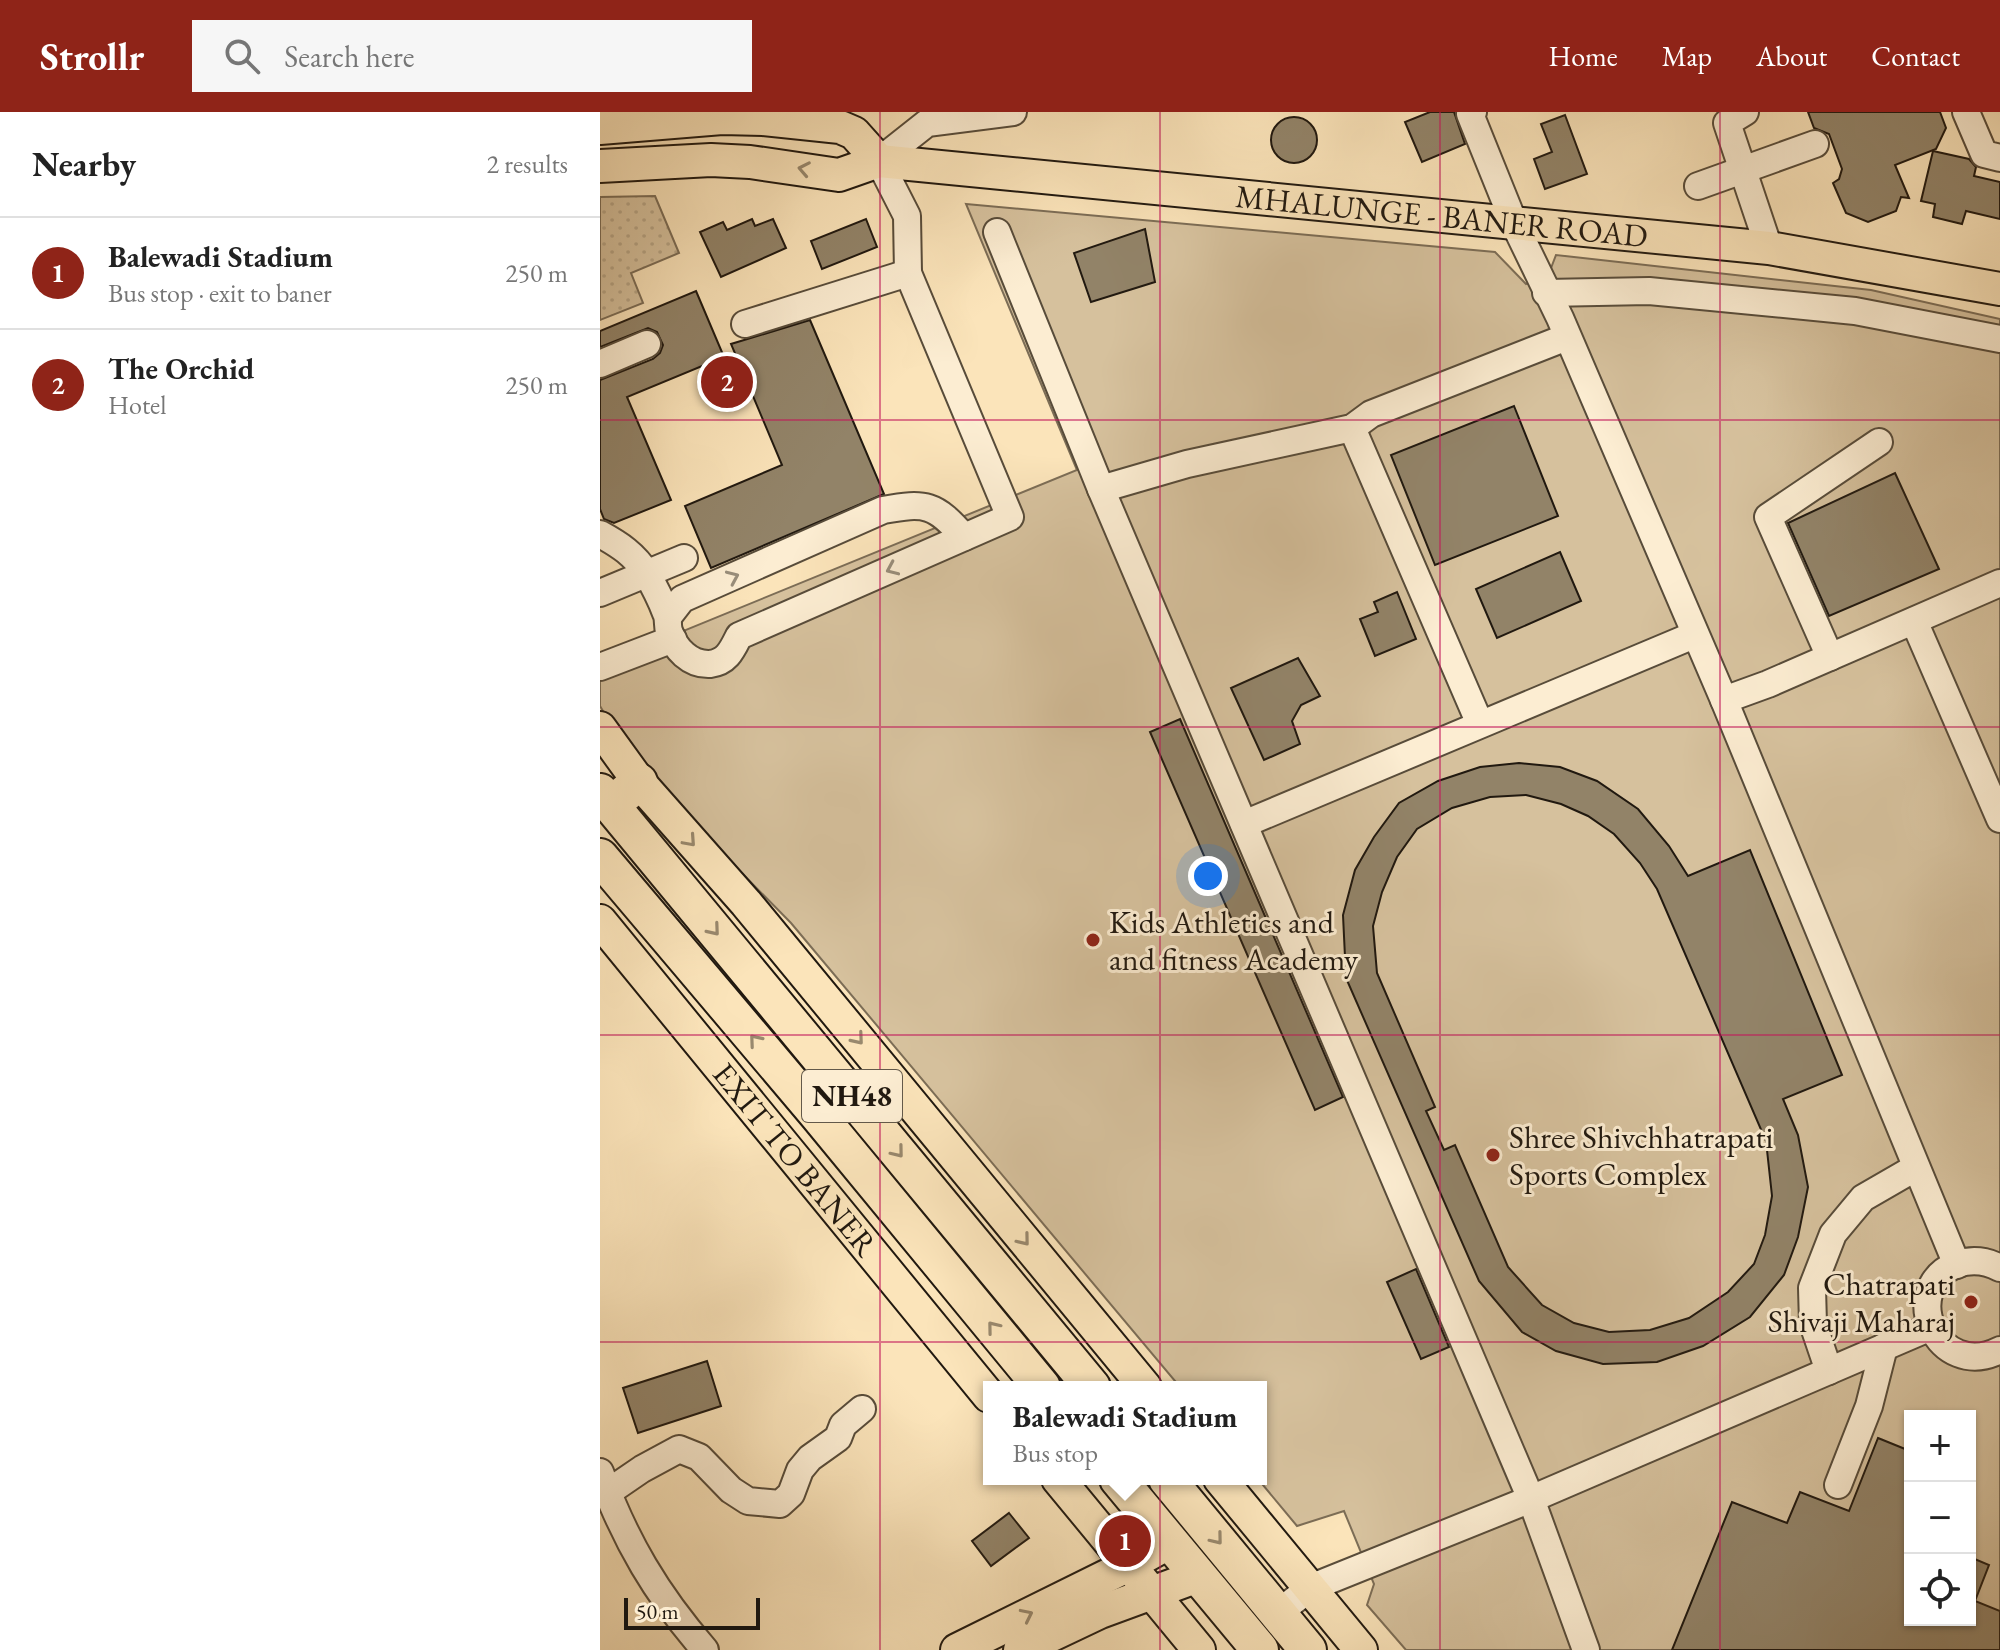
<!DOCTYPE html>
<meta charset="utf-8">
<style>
body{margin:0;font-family:"EB Garamond",serif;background:#f6f6f6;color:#222}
.controls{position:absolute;right:24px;bottom:24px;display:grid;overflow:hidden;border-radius:0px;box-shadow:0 2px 6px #0004}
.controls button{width:72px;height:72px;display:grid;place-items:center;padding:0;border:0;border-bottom:2px solid #e0e0e0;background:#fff;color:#222;font:40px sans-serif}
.scale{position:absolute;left:24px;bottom:20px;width:136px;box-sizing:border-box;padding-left:8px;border:4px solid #211910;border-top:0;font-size:22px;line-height:28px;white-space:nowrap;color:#211910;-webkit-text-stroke:6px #fcedd2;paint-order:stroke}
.you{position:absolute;left:608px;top:764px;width:28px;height:28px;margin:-20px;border:6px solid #fff;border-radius:50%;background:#1a73e8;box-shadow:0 0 0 12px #1a73e833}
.badge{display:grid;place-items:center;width:52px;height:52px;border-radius:50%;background:#8f2418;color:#fff;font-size:26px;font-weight:700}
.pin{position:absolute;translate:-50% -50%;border:4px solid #fff;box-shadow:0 2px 8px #0006}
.popup{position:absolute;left:383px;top:1269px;width:284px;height:104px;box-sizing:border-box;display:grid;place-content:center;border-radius:0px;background:#fff;filter:drop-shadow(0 2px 6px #0005);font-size:26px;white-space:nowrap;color:#767676}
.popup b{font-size:30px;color:#222}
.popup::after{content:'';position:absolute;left:50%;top:100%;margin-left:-16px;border:16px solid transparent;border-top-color:#fff}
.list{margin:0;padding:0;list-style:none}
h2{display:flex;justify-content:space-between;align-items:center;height:104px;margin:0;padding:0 32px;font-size:34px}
h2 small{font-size:26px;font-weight:400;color:#767676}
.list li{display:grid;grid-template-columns:52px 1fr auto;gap:24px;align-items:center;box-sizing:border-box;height:112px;padding:0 32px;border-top:2px solid #e0e0e0}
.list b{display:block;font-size:30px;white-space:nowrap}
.list p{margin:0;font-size:26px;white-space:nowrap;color:#767676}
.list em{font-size:26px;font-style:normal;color:#767676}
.icon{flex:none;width:44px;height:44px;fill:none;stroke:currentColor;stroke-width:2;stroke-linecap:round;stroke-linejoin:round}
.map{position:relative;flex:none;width:1400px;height:1538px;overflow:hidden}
header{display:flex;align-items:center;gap:48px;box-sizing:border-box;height:112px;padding:0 40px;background:#8f2418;color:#fff}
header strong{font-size:38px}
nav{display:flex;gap:44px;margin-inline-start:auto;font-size:28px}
.search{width:560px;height:72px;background:#f6f6f6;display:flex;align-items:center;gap:20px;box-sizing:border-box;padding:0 28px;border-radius:0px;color:#767676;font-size:30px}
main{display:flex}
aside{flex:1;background:#fff}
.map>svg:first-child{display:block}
.grass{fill:url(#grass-dots);stroke:#7c6d56;stroke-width:2}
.garden{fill:#d6c19d;stroke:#7c6d56;stroke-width:2;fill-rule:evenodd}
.building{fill:#928368;stroke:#211910;stroke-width:2;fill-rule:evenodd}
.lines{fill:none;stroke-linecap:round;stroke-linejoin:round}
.minor-casing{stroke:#584c3a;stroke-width:30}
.major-casing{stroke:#211910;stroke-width:36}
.highway-casing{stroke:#211910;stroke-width:40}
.minor{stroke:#fcedd2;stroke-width:26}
.major{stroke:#fbe4ba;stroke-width:32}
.highway{stroke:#fbe4ba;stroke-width:36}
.oneway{stroke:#99896e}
.oneway2{stroke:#998e7b}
.grid{fill:none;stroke:#c2185b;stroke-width:2;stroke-opacity:0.55}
.poi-dot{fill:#8f2418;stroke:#fcedd2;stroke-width:3}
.labels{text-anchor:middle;stroke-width:6;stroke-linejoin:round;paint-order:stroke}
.shield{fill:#fcedd2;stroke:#63594a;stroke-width:2}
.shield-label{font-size:30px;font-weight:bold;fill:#211910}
.street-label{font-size:32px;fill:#211910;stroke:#fcedd2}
.poi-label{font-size:32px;fill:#211910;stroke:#fcedd2;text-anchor:start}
</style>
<header>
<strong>Strollr</strong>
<div class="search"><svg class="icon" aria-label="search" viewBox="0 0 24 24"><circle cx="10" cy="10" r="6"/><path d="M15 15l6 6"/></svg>Search here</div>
<nav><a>Home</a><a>Map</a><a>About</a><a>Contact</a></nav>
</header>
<main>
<aside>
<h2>Nearby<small>2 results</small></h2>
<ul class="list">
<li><span class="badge">1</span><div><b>Balewadi Stadium</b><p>Bus stop · exit to baner</p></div><em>250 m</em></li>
<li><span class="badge">2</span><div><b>The Orchid</b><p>Hotel</p></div><em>250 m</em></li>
</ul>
</aside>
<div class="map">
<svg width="1400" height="1538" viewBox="0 0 1400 1538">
<defs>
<pattern id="grass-dots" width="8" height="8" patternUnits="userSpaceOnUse" patternTransform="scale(2)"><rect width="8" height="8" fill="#d6c19d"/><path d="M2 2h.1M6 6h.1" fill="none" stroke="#b7a586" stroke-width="1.8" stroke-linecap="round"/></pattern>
</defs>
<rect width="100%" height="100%" fill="#fbe4ba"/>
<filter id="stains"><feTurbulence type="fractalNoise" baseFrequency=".0025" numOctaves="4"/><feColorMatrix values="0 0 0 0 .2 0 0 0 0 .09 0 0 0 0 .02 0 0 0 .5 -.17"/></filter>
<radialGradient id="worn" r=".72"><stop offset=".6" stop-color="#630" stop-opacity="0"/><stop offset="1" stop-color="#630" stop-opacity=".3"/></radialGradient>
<path class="grass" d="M55,84l24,57 -48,20 12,30 -43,17v-123z"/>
<path class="garden" d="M366,92l529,48 31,32 22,-8 8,-21 315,35 129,29v1331h-594l-39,-45 7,-21 -30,-73 -47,15 -39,-47h3v-92h-81l-389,-464 -61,-62 -114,-128 -16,-27v-41l477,-195zM1310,1304h60v204h-60z"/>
<g class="building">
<path d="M830,0h24l11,32 -43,18 -17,-40z"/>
<path d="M1208,0h132l6,16 -10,21 -41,16 14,33 -8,-1 -5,14 -28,11 -22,-9 -13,-30 6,-4 3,-10 -13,-35 -15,-6z"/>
<path d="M965,3l22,59 -42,15 -11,-30 18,-7 -11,-28z"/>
<circle cx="694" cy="28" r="23"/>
<path d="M1333,39l36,8 7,8 -2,9 26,6v37l-34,-8 -4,13 -29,-7 2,-13 -14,-3z"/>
<path d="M152,107l3,7 18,-7 13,29 -65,29 -21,-45 23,-10 4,8z"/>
<path d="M266,107l11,28 -55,22 -11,-28z"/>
<path d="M545,117l10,53 -64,20 -17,-49z"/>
<path d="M96,179l28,66 -97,40 44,103 -57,23 -10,-4 -4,-10v-129l53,-21 7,-6 3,-8 -6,-13 -9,-4 -48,19v-16z"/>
<path d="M210,208l74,174 -173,74 -26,-62 97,-41 -51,-121z"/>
<path d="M914,294l44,110 -123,49 -44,-110z"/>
<path d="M1295,361l44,96 -110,47 -41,-93z"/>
<path d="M960,440l21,49 -84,37 -21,-49z"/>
<path d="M797,480l19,47 -41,17 -15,-37 18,-7 -4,-10z"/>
<path d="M698,546l22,38 -19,9 -9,16 8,23 -36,16 -33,-72z"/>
<path d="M580,607l163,378 -28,13 -165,-378z"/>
<path d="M919,651l41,4 37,14 41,28 31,37 19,30 62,-26 92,225 -59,24 15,36 10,52 -10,50 -14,38 -34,42 -47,29 -46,16 -54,2 -47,-13 -34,-19 -43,-51 -133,-303 -3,-63 12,-45 19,-33 25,-34 39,-22 42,-14zM926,683l35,9 27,12 26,18 26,29 17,26 109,252 6,55 -7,39 -11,29 -26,28 -39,26 -39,12 -41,2 -35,-9 -32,-18 -34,-38 -53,-122 -11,5 -18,-39 9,-4 -58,-134 -4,-47 9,-34 15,-35 20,-28 35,-21 38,-11z"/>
<path d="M816,1157l33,78 -28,12 -34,-77z"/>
<path d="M107,1249l14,45 -83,27 -15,-45z"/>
<path d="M1278,1326l32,13v169h60v-63l19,8 -14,36 25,10v39h-328l60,-148 55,21 13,-31 49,19z"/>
<path d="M409,1401l20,25 -38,28 -19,-25z"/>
</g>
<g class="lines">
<g class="minor-casing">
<g id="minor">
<path d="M873,0l-3,2 44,109 46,95 164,382 233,565"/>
<path d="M1145,0l-18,11 42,125"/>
<path d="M1366,0l18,42 16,4"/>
<path d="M1098,74l117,-42"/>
<path d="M397,120l104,257 430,1010 55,151"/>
<path d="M946,181l103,-2 206,20 145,28"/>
<path d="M145,212l163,-51"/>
<path d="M0,252l47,-20"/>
<path d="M752,316l128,296"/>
<path d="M501,377l86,-25 165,-36 19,-14 196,-77"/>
<path d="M0,422c20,11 34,20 47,40 7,12 14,26 19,39 3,6 1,12 3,18 6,18 21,34 41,33 17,-2 22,-14 29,-28l271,-119 -102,-244 -1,-57 -28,-55 48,-38 86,-11"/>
<path d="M0,481l84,-35"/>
<path d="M68,505l14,-18 201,-89c43,-8 52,-6 81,27"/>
<path d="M1314,509l86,198"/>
<path d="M1230,545l-62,-140 111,-75"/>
<path d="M0,555l73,-28"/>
<path d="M1124,588l44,-16 232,-101"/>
<path d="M644,712l450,-189"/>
<path d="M1400,1156c-13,-7 -28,-9 -43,-4 -60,24 -20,118 43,86"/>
<path d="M1229,1259l-16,-47 -1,-36 21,-54 30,-36 52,-30"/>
<path d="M0,1360c25,69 57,123 105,178"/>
<path d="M1238,1373l31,-79 15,-59"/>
<path d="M7,1381l35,-24 37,-20 20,8 32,33 17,11 32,3 11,-10 9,-24 10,-12 28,-20 5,-13 19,-16"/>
<path d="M678,1501l32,-25 221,-89 400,-172"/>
</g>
</g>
<g class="major-casing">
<g id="major">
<path d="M0,16l122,-10 41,1 77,8 14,6 25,28"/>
<path id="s1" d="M0,54l111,-6 39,2 89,13 40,-14 890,87 231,41"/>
<path d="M0,616l39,54 107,121 399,484"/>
<path id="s2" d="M0,809l389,475"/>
<path d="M458,1367l141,171"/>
<path d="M620,1367l141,171"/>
<path d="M357,1538l172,-85 41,-23"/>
<path d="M420,1538l80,-38 98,-36"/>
</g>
</g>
<g class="highway-casing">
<g id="highway">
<path d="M0,680l492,595"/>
<path d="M11,693l28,-23"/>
<path d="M0,745l218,258 224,272"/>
<path d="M518,1367l142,171"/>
<path d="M567,1367l141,171"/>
</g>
</g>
<use href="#minor" class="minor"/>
<use href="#major" class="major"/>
<use href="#highway" class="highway"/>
</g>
<defs><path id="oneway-chevron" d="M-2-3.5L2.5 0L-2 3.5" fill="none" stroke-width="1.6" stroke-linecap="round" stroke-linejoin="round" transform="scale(2)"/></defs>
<g class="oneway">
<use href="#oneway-chevron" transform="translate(204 57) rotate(-169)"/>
<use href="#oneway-chevron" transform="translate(90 729) rotate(48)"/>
<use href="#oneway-chevron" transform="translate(114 818) rotate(50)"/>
<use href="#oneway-chevron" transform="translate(258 927) rotate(50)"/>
<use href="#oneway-chevron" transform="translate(155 928) rotate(-130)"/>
<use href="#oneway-chevron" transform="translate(298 1040) rotate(51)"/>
<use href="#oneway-chevron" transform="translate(424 1128) rotate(51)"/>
<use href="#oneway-chevron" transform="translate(393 1215) rotate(-129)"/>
<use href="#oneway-chevron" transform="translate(617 1427) rotate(51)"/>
<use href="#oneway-chevron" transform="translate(427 1503) rotate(-26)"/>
</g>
<g class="oneway2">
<use href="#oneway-chevron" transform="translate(292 457) rotate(156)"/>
<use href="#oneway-chevron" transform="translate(133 465) rotate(-24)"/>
</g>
<path class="grid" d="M280,0v1538M560,0v1538M840,0v1538M1120,0v1538M0,308h1400M0,615h1400M0,923h1400M0,1230h1400"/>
<g class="poi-dot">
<circle cx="493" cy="828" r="8"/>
<circle cx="893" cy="1043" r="8"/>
<circle cx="1371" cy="1190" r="8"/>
</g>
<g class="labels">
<rect class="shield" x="202" y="958" width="100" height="52" rx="6"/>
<g class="shield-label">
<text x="252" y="994">NH48</text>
</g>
<g class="street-label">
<text dy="11" stroke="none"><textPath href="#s1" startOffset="848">MHALUNGE - BANER ROAD</textPath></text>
<text dy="11" stroke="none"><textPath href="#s2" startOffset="308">EXIT TO BANER</textPath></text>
</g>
<g class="poi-label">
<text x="509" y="821">Kids Athletics and<tspan x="509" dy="37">and fitness Academy</tspan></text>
<text x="909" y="1036">Shree Shivchhatrapati<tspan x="909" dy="37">Sports Complex</tspan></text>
<text x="1355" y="1183" text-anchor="end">Chatrapati<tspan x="1355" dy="37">Shivaji Maharaj</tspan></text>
</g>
</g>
<rect width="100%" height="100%" filter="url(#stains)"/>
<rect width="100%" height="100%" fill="url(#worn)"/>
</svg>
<div class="controls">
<button>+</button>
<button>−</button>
<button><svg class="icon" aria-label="locate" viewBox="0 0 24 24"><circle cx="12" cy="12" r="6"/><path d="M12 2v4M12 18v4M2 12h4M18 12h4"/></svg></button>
</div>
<div class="scale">50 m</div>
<div class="you"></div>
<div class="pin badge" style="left:525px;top:1429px">1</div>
<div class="popup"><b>Balewadi Stadium</b>Bus stop</div>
<div class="pin badge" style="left:127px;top:270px">2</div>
</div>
</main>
